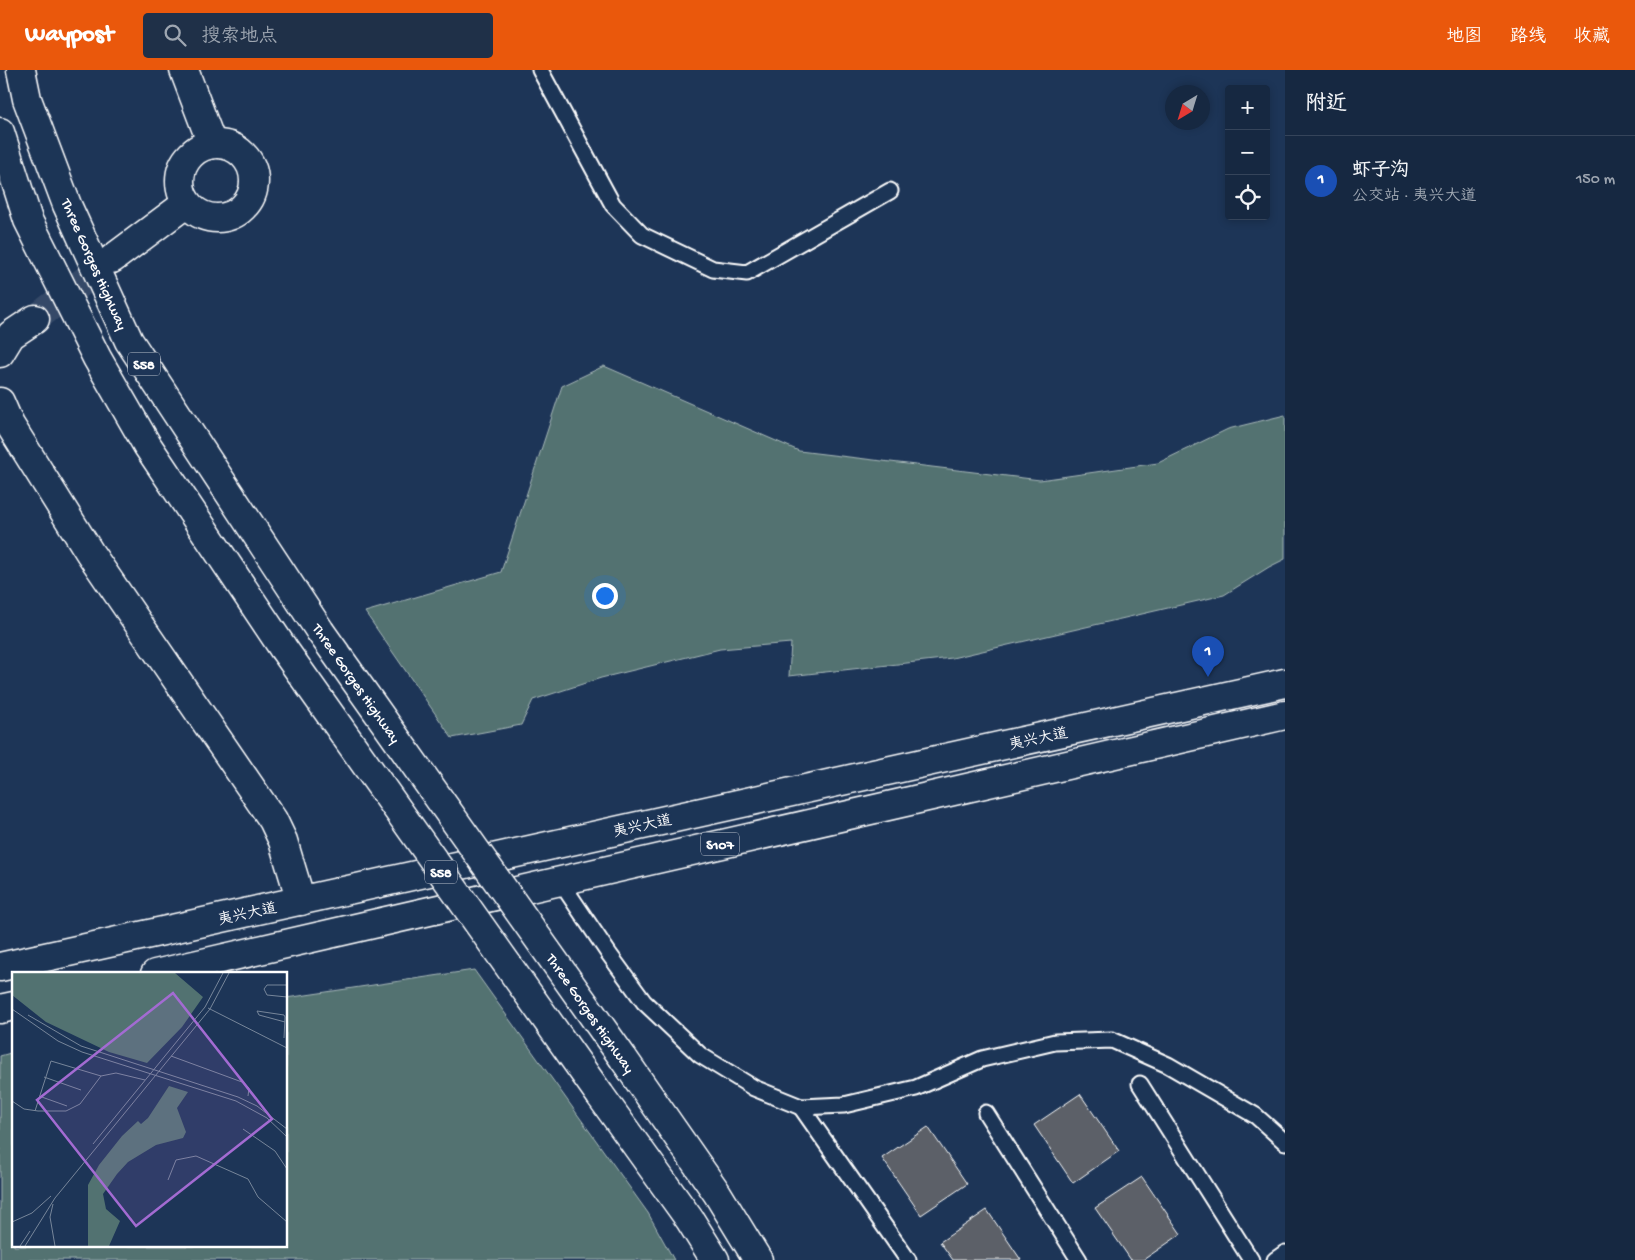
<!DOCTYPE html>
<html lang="zh">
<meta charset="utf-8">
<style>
body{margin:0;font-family:"Gochi Hand","LXGW WenKai TC",sans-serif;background:#1f3048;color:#f1f3f6}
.controls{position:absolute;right:15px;top:15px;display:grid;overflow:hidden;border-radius:5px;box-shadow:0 2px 8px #0003}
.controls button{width:45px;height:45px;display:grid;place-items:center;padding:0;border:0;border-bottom:1px solid #35445a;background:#162841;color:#f1f3f6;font:25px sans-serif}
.compass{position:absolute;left:1165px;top:15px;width:45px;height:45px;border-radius:50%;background:#162841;box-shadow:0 2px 8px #0003;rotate:218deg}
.you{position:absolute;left:604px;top:525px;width:18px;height:18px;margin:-12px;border:4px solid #fff;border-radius:50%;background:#1a73e8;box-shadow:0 0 0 8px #1a73e833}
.badge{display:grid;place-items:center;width:32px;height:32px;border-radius:50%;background:#ea580c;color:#fff;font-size:16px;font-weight:700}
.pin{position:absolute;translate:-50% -41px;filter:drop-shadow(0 1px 2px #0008)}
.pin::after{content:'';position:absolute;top:26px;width:18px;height:15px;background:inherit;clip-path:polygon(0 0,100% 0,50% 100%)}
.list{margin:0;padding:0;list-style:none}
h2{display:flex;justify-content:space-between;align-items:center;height:65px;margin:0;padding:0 20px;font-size:21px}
h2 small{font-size:16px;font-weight:400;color:#9ea6b1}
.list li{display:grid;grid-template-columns:32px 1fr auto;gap:15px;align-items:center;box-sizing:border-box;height:90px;padding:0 20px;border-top:1px solid #35445a}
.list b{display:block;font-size:19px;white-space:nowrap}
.list p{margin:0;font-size:16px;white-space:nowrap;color:#9ea6b1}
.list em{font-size:16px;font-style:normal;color:#9ea6b1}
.icon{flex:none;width:28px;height:28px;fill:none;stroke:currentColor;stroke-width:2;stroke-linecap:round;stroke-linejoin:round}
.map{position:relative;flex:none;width:1285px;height:1190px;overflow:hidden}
header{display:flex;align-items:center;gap:30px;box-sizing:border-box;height:70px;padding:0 25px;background:#ea580c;color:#fff}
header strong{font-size:24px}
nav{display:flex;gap:28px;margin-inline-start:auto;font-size:18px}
.search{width:350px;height:45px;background:#1f3048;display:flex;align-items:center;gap:12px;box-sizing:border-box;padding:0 18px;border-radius:5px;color:#9ea6b1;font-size:19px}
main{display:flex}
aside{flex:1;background:#162841}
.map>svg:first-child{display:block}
.green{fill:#527271;stroke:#a8b8b8}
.building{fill:#5c6167;stroke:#fff}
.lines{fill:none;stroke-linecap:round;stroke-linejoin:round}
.minor-tunnel{stroke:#344968;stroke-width:28;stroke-dasharray:28 14;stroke-linecap:butt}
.service-casing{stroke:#fff;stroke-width:19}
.minor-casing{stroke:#fff;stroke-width:31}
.primary-casing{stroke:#fff;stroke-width:31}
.motorway-casing{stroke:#fff;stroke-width:31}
.service{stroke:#1d3557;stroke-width:15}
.minor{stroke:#1d3557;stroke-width:28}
.primary{stroke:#1d3557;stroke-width:28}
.motorway{stroke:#1d3557;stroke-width:28}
.motorway-bridge-casing{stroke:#fff;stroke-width:31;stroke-linecap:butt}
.motorway-bridge{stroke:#1d3557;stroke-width:28}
.labels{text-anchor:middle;stroke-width:4;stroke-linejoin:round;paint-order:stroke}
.shield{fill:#1d3557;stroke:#bbc2cd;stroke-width:1}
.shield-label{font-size:14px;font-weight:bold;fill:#fff}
.street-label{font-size:15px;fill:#fff;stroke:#1d3557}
.inset-road{fill:none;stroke:#77869a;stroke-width:1}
.view{fill:#a36bd2;fill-opacity:0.15;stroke:#a36bd2;stroke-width:2.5}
.inset-edge{fill:none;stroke:#fff;stroke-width:2.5}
</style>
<header>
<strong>Waypost</strong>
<div class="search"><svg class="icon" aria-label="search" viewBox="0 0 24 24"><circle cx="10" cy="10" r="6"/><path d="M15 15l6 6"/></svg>搜索地点</div>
<nav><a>地图</a><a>路线</a><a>收藏</a></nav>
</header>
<main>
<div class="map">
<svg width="1285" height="1190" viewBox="0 0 1285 1190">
<rect width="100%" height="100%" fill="#1d3557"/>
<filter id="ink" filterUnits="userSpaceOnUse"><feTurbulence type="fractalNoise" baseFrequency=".02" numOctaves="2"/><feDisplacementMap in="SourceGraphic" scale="10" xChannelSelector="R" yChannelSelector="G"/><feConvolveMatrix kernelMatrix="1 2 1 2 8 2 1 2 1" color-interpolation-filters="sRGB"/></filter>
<g filter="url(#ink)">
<g class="green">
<path d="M604,296l195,85 241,29 118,-17 70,-34 57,-14v144l-16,8 -45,28 -272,63 -163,18 2,-33 -71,6 -119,29 -68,22 -12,25 -69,13 -87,-126 136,-40 61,-186z"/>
<path d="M474,900l174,243 26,47h-674v-204l14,-4v194h272v-248z"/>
</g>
<g class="building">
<path d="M1080,1024l39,57 -46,32 -39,-58z"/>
<path d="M928,1057l39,57 -46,31 -39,-57z"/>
<path d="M1142,1107l39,57 -38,26h-12l-36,-52z"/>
<path d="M987,1140l34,50h-68l-13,-18z"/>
</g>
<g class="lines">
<path class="minor-tunnel" d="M35,249l77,-60"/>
<g class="service-casing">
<g id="service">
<path d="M540,0l73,135 29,30 71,34 34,4 143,-82"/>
<path d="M560,811l49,73 35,48 56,53 54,33 47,19 43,-2 72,-17 66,-29 73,-17 57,-2 56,25 88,51 29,26"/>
<path d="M1140,1014l111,176"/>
<path d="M801,1037l107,153"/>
<path d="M986,1043l93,147"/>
<path d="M1275,1190l10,-7"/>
</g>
</g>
<g class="minor-casing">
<g id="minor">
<path d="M184,0l28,74"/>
<circle cx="217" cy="111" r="37"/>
<path d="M112,189l75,-56"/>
<path d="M0,283l11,-18 24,-16"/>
<path d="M0,332l10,23 80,128 183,267 10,21 18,60"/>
</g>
</g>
<g class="primary-casing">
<g id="primary">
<path d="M0,897l1285,-284"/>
<path d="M155,904l1130,-259"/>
<path d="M0,939l14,-3"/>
</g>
</g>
<g class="motorway-casing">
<g id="motorway">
<path d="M21,0l6,29 40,106 62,136 191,290"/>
<path d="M0,62l28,88 69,138 50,87 136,203"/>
<path d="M623,988l94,135 41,67"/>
<path d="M600,1025l90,125 25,40"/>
</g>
</g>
<use href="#service" class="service"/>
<use href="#minor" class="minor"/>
<use href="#primary" class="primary"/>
<use href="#motorway" class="motorway"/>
<g class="motorway-bridge-casing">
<g id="motorway-bridge">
<path d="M320,561l303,427"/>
<path d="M283,578l317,447"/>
</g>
</g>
<use href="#motorway-bridge" class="motorway-bridge"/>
</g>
</g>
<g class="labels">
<g class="shield">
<rect x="128" y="282.5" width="32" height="23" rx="4"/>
<rect x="701" y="762.5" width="38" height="23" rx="4"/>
<rect x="425" y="790.5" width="32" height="23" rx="4"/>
</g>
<g class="shield-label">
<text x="144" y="299">S58</text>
<text x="720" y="779">S107</text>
<text x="441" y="807">S58</text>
</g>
<g class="street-label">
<text transform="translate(95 194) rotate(66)" y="5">Three Gorges Highway</text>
<text transform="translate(357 613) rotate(55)" y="5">Three Gorges Highway</text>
<text transform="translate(1038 668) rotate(-12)" y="5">夷兴大道</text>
<text transform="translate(642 755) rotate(-12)" y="5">夷兴大道</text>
<text transform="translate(247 843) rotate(-12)" y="5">夷兴大道</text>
<text transform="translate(591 943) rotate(55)" y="5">Three Gorges Highway</text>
</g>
</g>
<g transform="translate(12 902)">
<rect width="275" height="275" fill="#1d3557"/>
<path d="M0,1h163l28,24 -21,30 -35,36 -38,-11 -63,-30 -34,-27zM157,114l19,6 -11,16 9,24 -3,6 -27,7 -28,17 -11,12 -14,20 3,15 14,12 -11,25h-21v-61l11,-20 23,-29 16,-15 3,3 7,-6z" fill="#527271"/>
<path class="inset-road" d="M275,13h-20l-3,4 3,6 20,2M196,36l79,40M0,37l46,32 24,11 154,49 31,17 20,19M16,43l53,31 157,51 19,9 30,23M272,66l1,-21 -1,-2 -27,-4 2,4 26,7M159,84l71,26 7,6 -1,8M32,105l37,13M27,124l28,10M0,129l12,8 14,2h28l14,-7 21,-28 15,-3 29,7M23,139l16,-50 50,15M231,157l32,22 12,18M81,172l112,-137 18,-34M156,208l8,-20 20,-4 52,23 10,18 29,25M41,232l-3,13 5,29M0,250l20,-9 19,-17M8,274l10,-15M13,274l30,-48 155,-189 19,-36"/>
<path class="view" d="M161,21l99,126 -136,107 -99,-126z"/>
<rect width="275" height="275" class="inset-edge"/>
</g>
</svg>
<div class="controls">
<button>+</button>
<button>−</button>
<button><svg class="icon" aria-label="locate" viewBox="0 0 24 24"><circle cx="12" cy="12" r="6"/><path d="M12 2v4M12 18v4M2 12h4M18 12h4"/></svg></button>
</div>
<svg class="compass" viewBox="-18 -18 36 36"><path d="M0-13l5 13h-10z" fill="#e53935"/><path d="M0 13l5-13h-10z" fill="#9ea6b1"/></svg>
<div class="you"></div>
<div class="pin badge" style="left:1208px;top:607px;background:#1a4fb4">1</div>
</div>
<aside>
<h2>附近<small></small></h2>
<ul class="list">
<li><span class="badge" style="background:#1a4fb4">1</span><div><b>虾子沟</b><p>公交站 · 夷兴大道</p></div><em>150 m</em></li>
</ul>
</aside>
</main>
